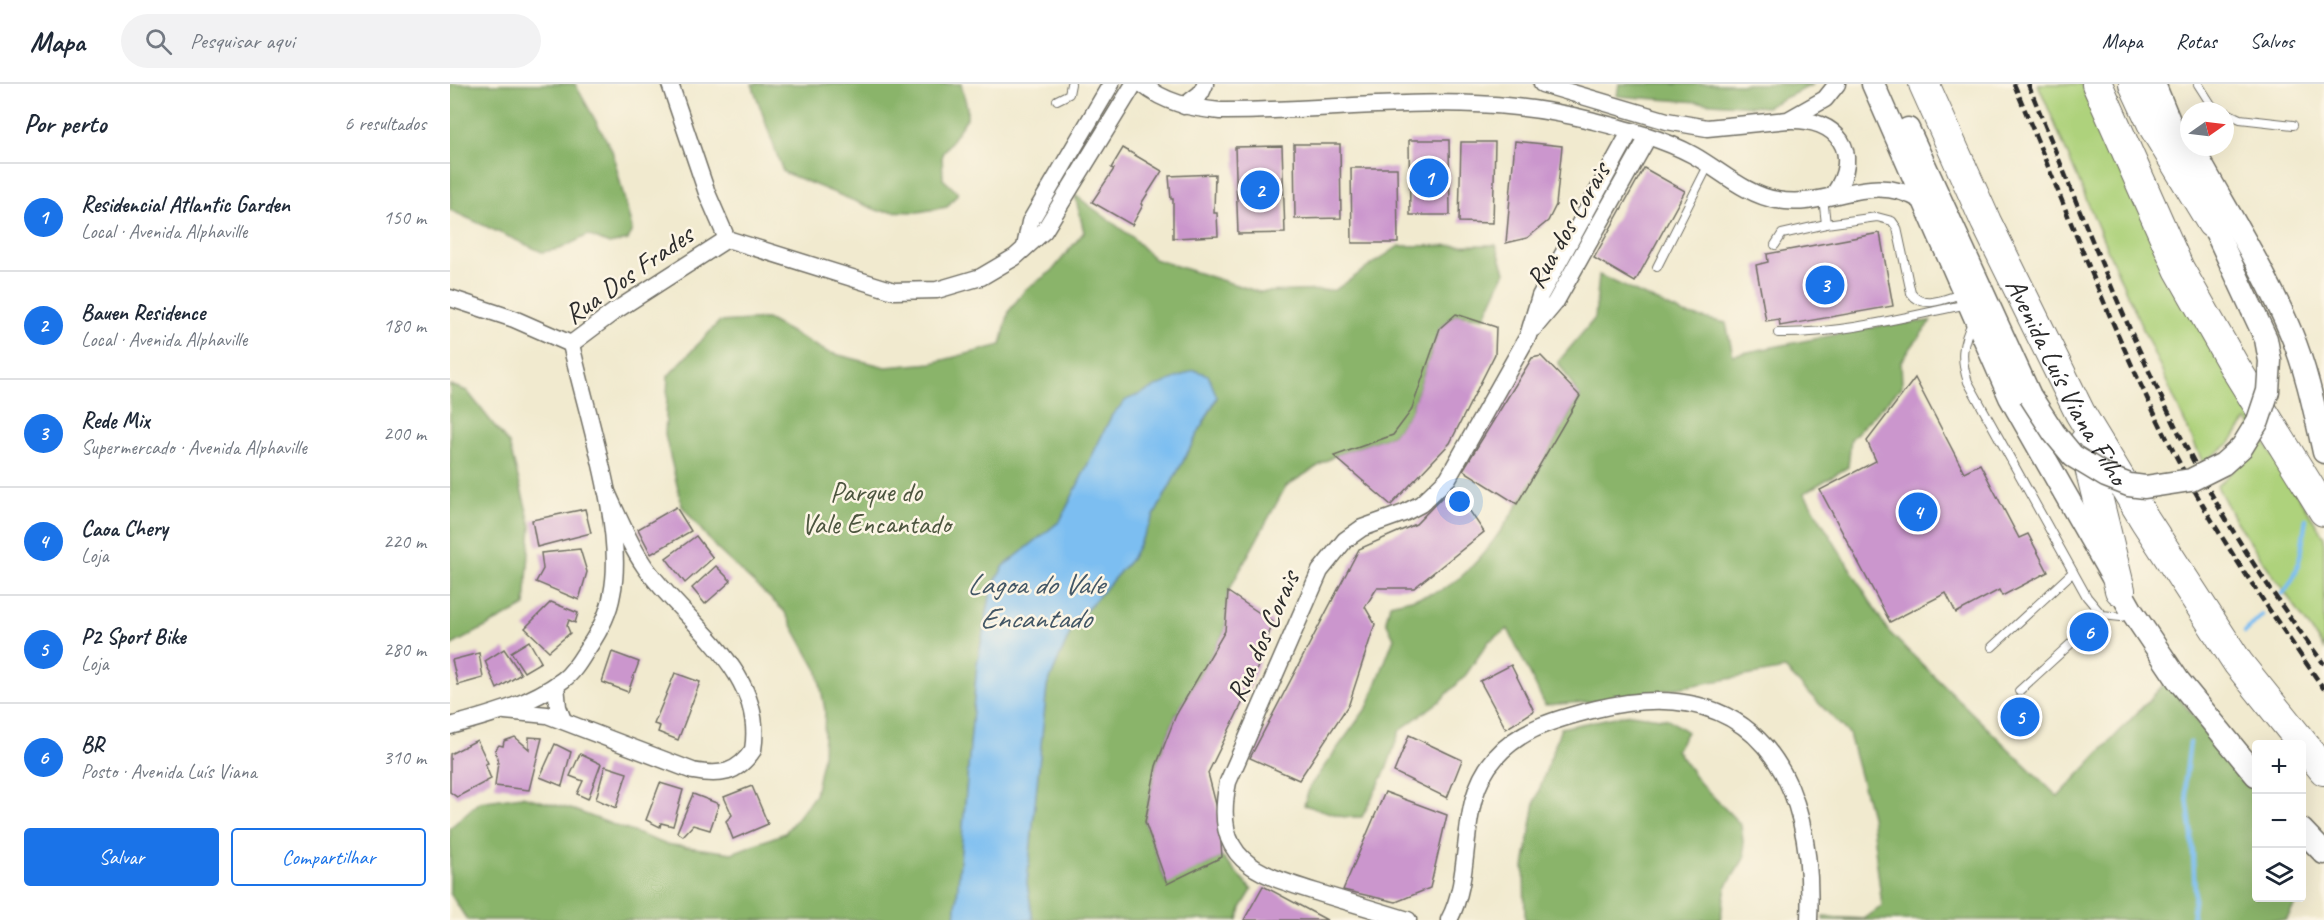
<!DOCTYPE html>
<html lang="pt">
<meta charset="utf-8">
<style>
body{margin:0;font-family:Caveat,sans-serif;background:#f2f2f3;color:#1f2937}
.controls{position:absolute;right:18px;bottom:18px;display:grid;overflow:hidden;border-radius:6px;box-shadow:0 6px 24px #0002}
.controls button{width:54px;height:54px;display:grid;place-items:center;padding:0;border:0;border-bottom:2px solid #e0e1e3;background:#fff;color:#1f2937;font:30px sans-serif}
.compass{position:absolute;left:1730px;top:18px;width:54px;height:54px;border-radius:50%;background:#fff;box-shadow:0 6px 24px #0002;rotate:76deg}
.you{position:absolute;left:1010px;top:418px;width:21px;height:21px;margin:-15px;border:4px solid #fff;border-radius:50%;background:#1a73e8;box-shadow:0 0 0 9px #1a73e833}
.badge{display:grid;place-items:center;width:39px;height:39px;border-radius:50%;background:#1a73e8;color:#fff;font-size:20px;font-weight:700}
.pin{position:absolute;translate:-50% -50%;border:3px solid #fff;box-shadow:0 2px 6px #0006}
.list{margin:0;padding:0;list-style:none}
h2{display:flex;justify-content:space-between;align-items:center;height:78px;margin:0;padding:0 24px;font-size:26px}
h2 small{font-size:20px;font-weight:400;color:#747a83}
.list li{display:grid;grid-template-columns:39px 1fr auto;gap:18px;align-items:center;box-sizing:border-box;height:108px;padding:0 24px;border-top:2px solid #e0e1e3}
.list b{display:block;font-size:22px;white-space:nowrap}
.list p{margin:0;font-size:20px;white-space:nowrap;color:#747a83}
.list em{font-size:20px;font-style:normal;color:#747a83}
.actions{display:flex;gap:12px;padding:18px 24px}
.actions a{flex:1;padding:14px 0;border:2px solid #1a73e8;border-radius:6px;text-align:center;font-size:21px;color:#1a73e8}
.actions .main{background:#1a73e8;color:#fff}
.icon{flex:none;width:33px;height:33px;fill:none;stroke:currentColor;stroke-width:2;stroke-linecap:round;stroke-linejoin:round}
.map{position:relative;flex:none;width:1874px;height:836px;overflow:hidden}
header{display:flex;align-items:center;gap:36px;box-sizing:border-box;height:84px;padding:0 30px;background:#fff;border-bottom:2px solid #e0e1e3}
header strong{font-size:28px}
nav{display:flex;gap:33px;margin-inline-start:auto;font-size:21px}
.search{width:420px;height:54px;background:#f2f2f3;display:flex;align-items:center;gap:15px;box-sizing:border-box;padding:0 21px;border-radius:33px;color:#747a83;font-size:22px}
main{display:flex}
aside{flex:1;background:#fff}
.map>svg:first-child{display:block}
.green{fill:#aed27b;stroke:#6c7e53;stroke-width:1.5}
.forest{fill:#8ab46b;stroke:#5a704b;stroke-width:1.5}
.water{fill:#7bbef1;stroke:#53748e;stroke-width:1.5}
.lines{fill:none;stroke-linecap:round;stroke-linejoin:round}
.stream{stroke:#7bbef1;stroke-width:4.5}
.building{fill:#cb96cd}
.lane-casing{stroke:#706e64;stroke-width:10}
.street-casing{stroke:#706e64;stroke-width:19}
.secondary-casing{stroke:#706e64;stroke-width:25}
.highway-casing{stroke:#706e64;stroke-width:32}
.lane{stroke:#fff;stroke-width:8}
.street{stroke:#fff;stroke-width:16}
.secondary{stroke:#fff;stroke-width:22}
.highway{stroke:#fff;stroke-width:30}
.rail{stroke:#2b2b2b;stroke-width:4.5;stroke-dasharray:9 4.5;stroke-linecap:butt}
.secondary-bridge-casing{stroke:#706e64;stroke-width:25;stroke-linecap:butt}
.secondary-bridge{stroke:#fff;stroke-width:22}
.labels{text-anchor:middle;stroke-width:5;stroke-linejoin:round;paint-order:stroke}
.street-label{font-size:28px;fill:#2b2b2b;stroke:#fcf5e5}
.park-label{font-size:28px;fill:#4c553f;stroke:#fcf5e5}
.water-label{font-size:30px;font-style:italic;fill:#435766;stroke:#fcf5e5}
</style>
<header>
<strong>Mapa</strong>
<div class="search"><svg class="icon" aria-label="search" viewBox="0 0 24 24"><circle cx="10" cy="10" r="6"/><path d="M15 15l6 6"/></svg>Pesquisar aqui</div>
<nav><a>Mapa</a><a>Rotas</a><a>Salvos</a></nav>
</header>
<main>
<aside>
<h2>Por perto<small>6 resultados</small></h2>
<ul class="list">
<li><span class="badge">1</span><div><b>Residencial Atlantic Garden</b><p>Local · Avenida Alphaville</p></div><em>150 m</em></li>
<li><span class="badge">2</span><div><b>Bauen Residence</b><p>Local · Avenida Alphaville</p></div><em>180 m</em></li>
<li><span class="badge">3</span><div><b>Rede Mix</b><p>Supermercado · Avenida Alphaville</p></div><em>200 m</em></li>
<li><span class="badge">4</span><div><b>Caoa Chery</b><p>Loja</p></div><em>220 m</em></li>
<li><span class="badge">5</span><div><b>P2 Sport Bike</b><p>Loja</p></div><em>280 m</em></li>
<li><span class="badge">6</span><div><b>BR</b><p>Posto · Avenida Luís Viana</p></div><em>310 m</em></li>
</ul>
<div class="actions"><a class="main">Salvar</a><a>Compartilhar</a></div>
</aside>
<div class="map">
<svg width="1874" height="836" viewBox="0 0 1874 836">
<rect width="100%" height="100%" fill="#fcf5e5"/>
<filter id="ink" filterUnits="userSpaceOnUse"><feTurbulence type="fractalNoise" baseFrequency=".0167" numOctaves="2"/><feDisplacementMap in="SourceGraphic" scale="12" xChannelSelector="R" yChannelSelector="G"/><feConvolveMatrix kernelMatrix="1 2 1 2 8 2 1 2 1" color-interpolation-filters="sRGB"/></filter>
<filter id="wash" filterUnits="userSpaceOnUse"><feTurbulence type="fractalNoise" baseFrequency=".008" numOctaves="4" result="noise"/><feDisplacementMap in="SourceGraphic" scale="24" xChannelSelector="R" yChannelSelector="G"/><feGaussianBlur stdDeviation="1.35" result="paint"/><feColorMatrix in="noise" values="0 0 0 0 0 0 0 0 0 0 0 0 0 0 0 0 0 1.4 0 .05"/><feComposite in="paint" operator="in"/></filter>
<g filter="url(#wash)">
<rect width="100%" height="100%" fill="#f1eacf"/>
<path class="green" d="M1588,0h43l22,51 161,307 60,95v112l-89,-129 -18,-34 45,-43 -15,-23 -17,23 -27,20 -95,-212z"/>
<g class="forest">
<path d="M0,0h125l37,66 20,79 -4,11 -19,4 -21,-9 -28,14 -18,3 -92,-42z"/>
<path d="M302,0h209l6,23v11l-25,36 1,25 15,14 -11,14 -29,5 -39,-1 -96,-39z"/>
<path d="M1169,0h195l-48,23 -149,-11z"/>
<path d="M625,111l57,42 22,22 105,33 76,-2 64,-44 97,-1 9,27 -21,46 -28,-4 -16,14 -29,83 -18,24 -59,21 -48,30 -58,106 -3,39 -49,84 -20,51 -11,56 21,61 56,-26 30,33 -11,18 -3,12h-205l-6,-37 20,-197 27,-62 57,-65 86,-161 -9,-22 -96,39 -52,106 -56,45 -12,21 -15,77 -22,256h-488l-17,-27v-65l29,-26 43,-6 52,14 91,34 67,9 53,-20 30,-38 8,-39 2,-46 -7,-38 -34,-61 -68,-63 -34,-42 -17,-71 3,-59 51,-54 48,-3 60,33 59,15 46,-4 69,-18 8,-34 16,-21 27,-19 32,-39z"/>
<path d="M1149,191l85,39 42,9 7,32 151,-30 47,-4 -30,40 1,25 -51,53 -3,28 -44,26 84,138 170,166 108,-115 90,111v105h43l-13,22h-463v-3l41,2 18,-13 -11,-90 -22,-82 -64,-65 -182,32 -58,4 -37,-76 -19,12 -24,35 -25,25 -40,29 -14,40 -24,47h-18l-40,-12 6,-19 58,-80 26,-68 -8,-17 4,-17c16,-4 34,-7 49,-13 53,-22 111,-144 141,-194l-22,-35 37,-44z"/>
<path d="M0,301l17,6 42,53 22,82 -6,80 -75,40z"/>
<path d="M1180,630l38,5 19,13 -11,18 24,33 41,42 4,32 -19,30 -6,33h-195l-1,-53 11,-65 26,-74z"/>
</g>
<path class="water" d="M744,286l14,5 9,22 -86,162 -57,65 -27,62 -20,197 6,37h-78l22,-256 15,-77 12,-21 56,-45 52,-106 14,-15z"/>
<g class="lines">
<g class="stream">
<path d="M1832,510c20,-20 19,-49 24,-75"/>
<path d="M1795,548l17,-17"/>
<path d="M1740,658l-5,39 7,56 3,55 -3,28"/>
</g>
</g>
<g id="blocks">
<g class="building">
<path d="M959,56h40l1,75h-40z"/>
<path d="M1065,57l47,5 -6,59 -8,16 -21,17 -21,5z"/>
<path d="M1011,58h34l-2,81 -34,-1z"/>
<path d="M844,60h46l1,74 -46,1z"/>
<path d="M832,62l3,87 -47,1 -3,-87z"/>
<path d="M673,64l39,23 -21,33 2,1 -11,20 -40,-23 22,-33 -3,-1z"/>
<path d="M901,84h46l1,75h-46z"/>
<path d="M1194,84l41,23 -50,91 -41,-24z"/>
<path d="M765,90l-1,39h3l1,23 -45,2v-39h-2l-2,-23z"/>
<path d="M1430,149l13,73 -113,20 -1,-7 -13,2 -10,-56 12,-3 -1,-8z"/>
<path d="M1006,230l40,13 -1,27 -45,89 -59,62 -57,-49 59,-21 18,-24 29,-83z"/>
<path d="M1091,272l39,40 -63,108 -54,-34 69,-112z"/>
<path d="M1465,294l49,94 16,-8 39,74 9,-4 20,38 -46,24 -3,-6 -43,23 -10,-20 -56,29 -70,-132 56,-29 -9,-20z"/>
<path d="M1003,402l31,46 -70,56h-37l-12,19 10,17 -26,80 -50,76 -49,-22 109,-209 57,-25z"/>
<path d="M226,423l15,24 -40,23 -13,-25z"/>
<path d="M135,425l6,24 -54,14 -5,-27z"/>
<path d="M246,452l17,22 -28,25 -19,-25z"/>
<path d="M130,465l7,23 -8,28 -43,-18 7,-13 -2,-16z"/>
<path d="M266,482l15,15 -26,23 -13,-16z"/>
<path d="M778,508l45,30 -21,61 -44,90 11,43 3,41 -55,27 -22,-62 11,-56 20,-51 49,-84z"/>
<path d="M101,518l27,11 -3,10 -6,-3 -2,6 3,7 -21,18 -24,-23z"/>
<path d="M79,557l12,21 -17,10 -13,-20z"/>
<path d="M54,565l17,25 -24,15 -12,-28z"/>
<path d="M162,568l27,10 -11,30 -26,-10z"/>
<path d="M29,569l4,25 -25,7 -6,-25z"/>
<path d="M1061,581l23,46 -28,18 -26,-48z"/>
<path d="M225,589l25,9 -22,58 -20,-8 2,-6 -6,-2z"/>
<path d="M959,651l53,25 -15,38 -53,-26z"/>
<path d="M65,653l14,12v-12l13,1 -13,52 -34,-4 3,-24 -3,-12 4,-5 4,1 1,-5z"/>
<path d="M27,656l11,23 -3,1 6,15 -34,18 -7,-5v-38z"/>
<path d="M105,660l16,8 -9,34 -22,-9z"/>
<path d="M130,670l21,10 -13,35 -11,-5 6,-13 -13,-5z"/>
<path d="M155,682l22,7 -11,35 -20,-9z"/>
<path d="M210,699l23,7 -10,36 -12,-3 -1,4 -14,-7z"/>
<path d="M302,702l16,38 -35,15 -7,-18 6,-6 -8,-18z"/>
<path d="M935,708l62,23 -17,73 -34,14 -53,-12z"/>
<path d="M243,710l26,10 -9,26 -17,-5 -10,11 -6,-4z"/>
<path d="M813,802l64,34h-83z"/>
</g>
</g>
</g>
<g filter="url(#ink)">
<use href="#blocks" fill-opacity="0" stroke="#706e64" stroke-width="1.5"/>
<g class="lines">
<g class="lane-casing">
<g id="lane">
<path d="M1748,0l14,22 11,5"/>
<path d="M607,16l12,-6 2,-10"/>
<path d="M1775,28l15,7 53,6"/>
<path d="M1373,113l3,27 51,-7 15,4 5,7 14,65c12,18 36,5 53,0"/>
<path d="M1325,161l7,-11 44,-10"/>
<path d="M1207,183l52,-103"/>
<path d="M1523,237c-11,22 -13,37 -5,61l119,215 15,18 19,2 12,-4"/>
<path d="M1328,249c65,1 127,-16 190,-29"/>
<path d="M1542,563l81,-75"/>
<path d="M1569,607l83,-76"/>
</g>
</g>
<g class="street-casing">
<g id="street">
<path d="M220,0l37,109 20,46"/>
<path d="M692,0c23,19 49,24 78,27 128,1 244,-23 370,9 35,9 72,18 103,35 27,15 53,40 84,45 52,10 92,-31 145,1"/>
<path d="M1092,0l125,37 40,7 81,-8 37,-21 12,-15"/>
<path d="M734,22l17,-13 4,-9"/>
<path d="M1339,36c48,-2 74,32 45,74"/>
<path d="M575,163l5,-25 81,-138"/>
<path d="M0,214l64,21 57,25"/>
<path d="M1084,244l21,-25 93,-166"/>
<path d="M121,260l44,-33 112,-72 167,52 43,-1 44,-13 34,-20 29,-26 90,-147"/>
<path d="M106,601l2,22 5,13"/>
<path d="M55,627l42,4 146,56c27,5 44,3 60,-21 13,-79 -67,-126 -108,-183 -16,-23 -27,-51 -39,-77"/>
<path d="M0,642c40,-11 79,-21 113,-46 11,-8 18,-21 25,-32 11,-16 21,-35 24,-54 14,-66 -26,-181 -41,-250"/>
<path d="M958,836c-30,-9 -60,-18 -89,-27 -64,-20 -107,-32 -91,-111l92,-211 25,-31 17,-12 42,-15 17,-9 27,-26 80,-142 12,-40 90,-164"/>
<path d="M999,836c27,-51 6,-118 47,-163 25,-29 64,-39 100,-48 159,-39 220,68 213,211"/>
</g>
</g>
<g class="secondary-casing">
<g id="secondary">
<path d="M1423,0l137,313 123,216 45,67 78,95"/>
<path d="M1704,0l29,71"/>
<path d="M1458,45l122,267"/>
<path d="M1742,63c33,62 72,121 99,186 16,38 24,79 33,119"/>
<path d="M1756,126l46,99"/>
<path d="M1852,746l22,23"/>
</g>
</g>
<g class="highway-casing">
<g id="highway">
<path id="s1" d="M1474,0l62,138 94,191 65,107 93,143 86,107"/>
<path d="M1647,0l82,185 54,95 91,147"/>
<path d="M1684,0l20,43 58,96"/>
<path d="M1634,359l36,147"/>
</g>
</g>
<use href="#lane" class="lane"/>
<use href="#street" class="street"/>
<use href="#secondary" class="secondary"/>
<use href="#highway" class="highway"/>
<g class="rail">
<path d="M1564,0c58,138 110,281 183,411 38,67 83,130 127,194"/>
<path d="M1578,0c56,135 108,274 179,402 34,62 75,122 117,178"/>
</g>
<g class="secondary-bridge-casing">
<path id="secondary-bridge" d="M1580,312l24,37 19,23 33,20 23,9 16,2 46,-7 32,-16 19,-17 16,-26 10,-30 2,-30 -4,-22 -14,-30"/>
</g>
<use href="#secondary-bridge" class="secondary-bridge"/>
</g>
</g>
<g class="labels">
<g class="street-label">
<text transform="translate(1117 141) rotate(-60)" y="10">Rua dos Corais</text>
<text transform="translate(178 190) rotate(-35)" y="10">Rua Dos Frades</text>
<text dy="10" stroke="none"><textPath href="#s1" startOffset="330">Avenida Luís Viana Filho</textPath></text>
<text transform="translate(812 552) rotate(-66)" y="10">Rua dos Corais</text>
</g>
<g class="park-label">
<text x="426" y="417">Parque do<tspan x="426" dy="32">Vale Encantado</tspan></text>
</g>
<g class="water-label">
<text x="585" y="510">Lagoa do Vale<tspan x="585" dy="34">Encantado</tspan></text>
</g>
</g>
</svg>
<div class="controls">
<button>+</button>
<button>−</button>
<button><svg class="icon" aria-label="layers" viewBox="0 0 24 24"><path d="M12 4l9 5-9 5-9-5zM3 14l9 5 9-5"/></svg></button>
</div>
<svg class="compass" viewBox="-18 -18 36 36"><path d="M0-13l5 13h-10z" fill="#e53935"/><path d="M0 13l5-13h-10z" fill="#747a83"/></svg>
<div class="you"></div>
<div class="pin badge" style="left:979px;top:94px">1</div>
<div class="pin badge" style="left:810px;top:106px">2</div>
<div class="pin badge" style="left:1375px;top:201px">3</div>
<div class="pin badge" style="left:1468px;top:428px">4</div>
<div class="pin badge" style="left:1570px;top:633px">5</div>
<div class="pin badge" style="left:1639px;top:548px">6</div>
</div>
</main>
